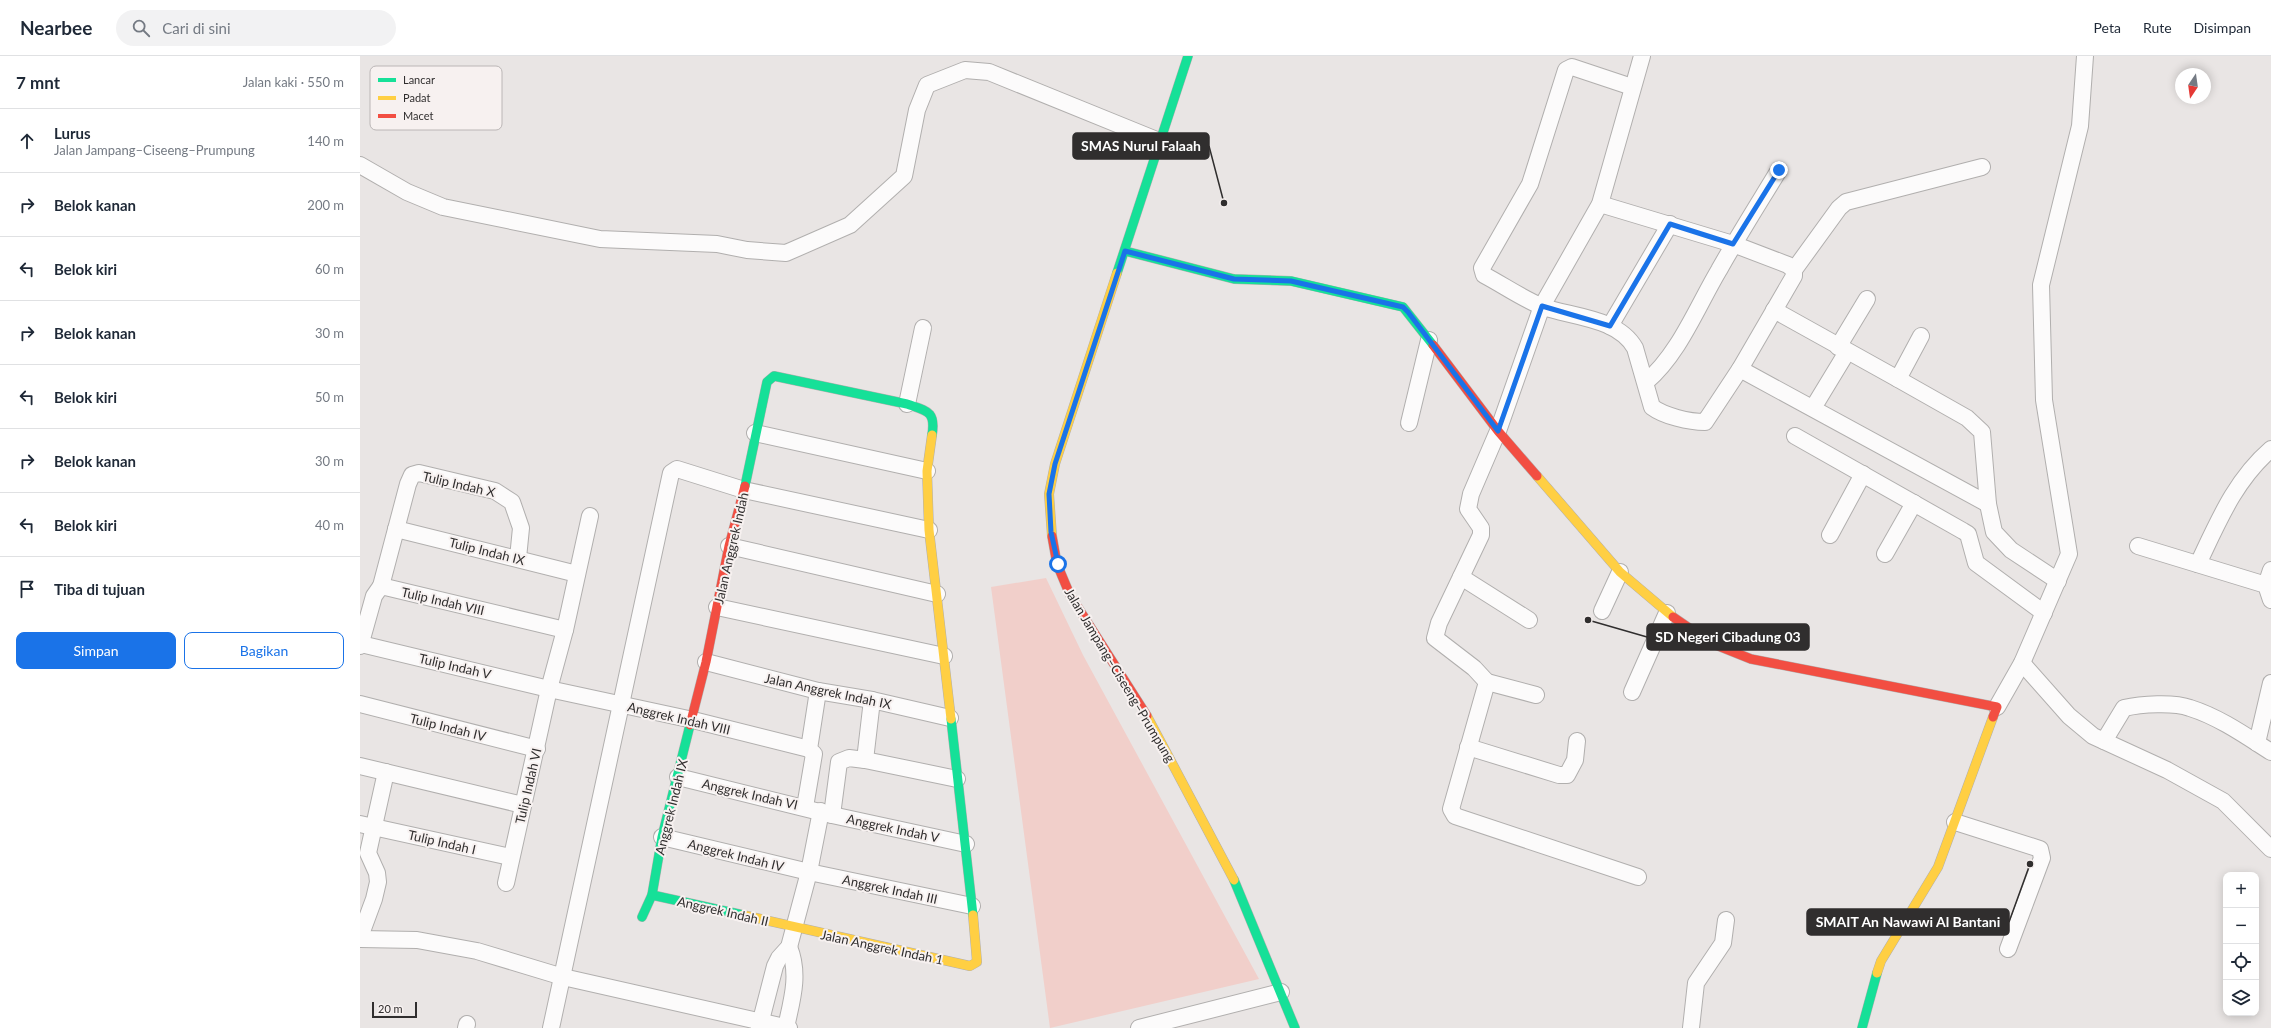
<!DOCTYPE html>
<html lang="id">
<meta charset="utf-8">
<style>
body{margin:0;font-family:Lato,sans-serif;background:#f2f2f3;color:#1f2937}
.controls{position:absolute;right:12px;bottom:12px;display:grid;overflow:hidden;border-radius:8px;box-shadow:0 2px 10px #0003}
.controls button{width:36px;height:36px;display:grid;place-items:center;padding:0;border:0;border-bottom:1px solid #e0e1e3;background:#fff;color:#1f2937;font:20px sans-serif}
.compass{position:absolute;left:1815px;top:12px;width:36px;height:36px;border-radius:50%;background:#fff;box-shadow:0 2px 10px #0003;rotate:193deg}
.scale{position:absolute;left:12px;bottom:10px;width:45px;box-sizing:border-box;padding-left:4px;border:2px solid #302e2e;border-top:0;font-size:11px;line-height:14px;white-space:nowrap;color:#302e2e;-webkit-text-stroke:3px #f7f1f0;paint-order:stroke}
.stop{position:absolute;width:12px;height:12px;margin:-9px;border:3px solid #1a73e8;border-radius:50%;background:#fff}
.stop.end{background:#1a73e8;border-color:#fff;box-shadow:0 1px 4px #0008}
.list{margin:0;padding:0;list-style:none}
h2{display:flex;justify-content:space-between;align-items:center;height:52px;margin:0;padding:0 16px;font-size:17px}
h2 small{font-size:13px;font-weight:400;color:#747a83}
.list li{display:grid;grid-template-columns:26px 1fr auto;gap:12px;align-items:center;box-sizing:border-box;height:64px;padding:0 16px;border-top:1px solid #e0e1e3}
.list b{display:block;font-size:15px;white-space:nowrap}
.list p{margin:0;font-size:13px;white-space:nowrap;color:#747a83}
.list em{font-size:13px;font-style:normal;color:#747a83}
.actions{display:flex;gap:8px;padding:12px 16px}
.actions a{flex:1;padding:9px 0;border:1px solid #1a73e8;border-radius:8px;text-align:center;font-size:14px;color:#1a73e8}
.actions .main{background:#1a73e8;color:#fff}
.icon{flex:none;width:22px;height:22px;fill:none;stroke:currentColor;stroke-width:2;stroke-linecap:round;stroke-linejoin:round}
.map{position:relative;flex:none;width:1911px;height:972px;overflow:hidden}
header{display:flex;align-items:center;gap:24px;box-sizing:border-box;height:56px;padding:0 20px;background:#fff;border-bottom:1px solid #e0e1e3}
header strong{font-size:19px}
nav{display:flex;gap:22px;margin-inline-start:auto;font-size:14px}
.search{width:280px;height:36px;background:#f2f2f3;display:flex;align-items:center;gap:10px;box-sizing:border-box;padding:0 14px;border-radius:22px;color:#747a83;font-size:15px}
main{display:flex}
aside{flex:1;background:#fff}
.map>svg:first-child{display:block}
.green{fill:#f1cfca}
.lines{fill:none;stroke-linecap:round;stroke-linejoin:round}
.street-casing{stroke:#b1afae;stroke-width:18}
.fast-casing{stroke:#b1afae;stroke-width:10}
.slow-casing{stroke:#b1afae;stroke-width:10}
.jam-casing{stroke:#b1afae;stroke-width:10}
.street{stroke:#fcfbfb;stroke-width:16}
.fast{stroke:#16e098;stroke-width:9}
.slow{stroke:#ffcf43;stroke-width:9}
.jam{stroke:#f24e42;stroke-width:9}
.route{stroke:#1a73e8;stroke-width:5}
.labels{text-anchor:middle;stroke-width:4;stroke-linejoin:round;paint-order:stroke}
.street-label{font-size:13px;fill:#302e2e;stroke:#f7f1f0}
.key{fill:#f7f1f0;stroke:#bbb6b6;stroke-width:1}
.key-label{font-size:11px;fill:#302e2e}
.leader{fill:none;stroke:#302e2e;stroke-width:1.5}
.callout-dot{fill:#302e2e;stroke:#f7f1f0;stroke-width:1.5}
.callout{fill:#302e2e;stroke:#302e2e;stroke-width:1.5}
.callout-label{font-size:14px;text-anchor:middle;font-weight:bold;fill:#fff}
</style>
<header>
<strong>Nearbee</strong>
<div class="search"><svg class="icon" aria-label="search" viewBox="0 0 24 24"><circle cx="10" cy="10" r="6"/><path d="M15 15l6 6"/></svg>Cari di sini</div>
<nav><a>Peta</a><a>Rute</a><a>Disimpan</a></nav>
</header>
<main>
<aside>
<h2>7 mnt<small>Jalan kaki · 550 m</small></h2>
<ul class="list">
<li><svg class="icon" aria-label="ahead" viewBox="0 0 24 24"><path d="M12 20V5M6 11l6-6 6 6"/></svg><div><b>Lurus</b><p>Jalan Jampang–Ciseeng–Prumpung</p></div><em>140 m</em></li>
<li><svg class="icon" aria-label="right" viewBox="0 0 24 24"><path d="M7 20v-9h11M14 6l5 5-5 5"/></svg><div><b>Belok kanan</b></div><em>200 m</em></li>
<li><svg class="icon" aria-label="left" viewBox="0 0 24 24"><path d="M17 20v-9H6M10 6l-5 5 5 5"/></svg><div><b>Belok kiri</b></div><em>60 m</em></li>
<li><svg class="icon" aria-label="right" viewBox="0 0 24 24"><path d="M7 20v-9h11M14 6l5 5-5 5"/></svg><div><b>Belok kanan</b></div><em>30 m</em></li>
<li><svg class="icon" aria-label="left" viewBox="0 0 24 24"><path d="M17 20v-9H6M10 6l-5 5 5 5"/></svg><div><b>Belok kiri</b></div><em>50 m</em></li>
<li><svg class="icon" aria-label="right" viewBox="0 0 24 24"><path d="M7 20v-9h11M14 6l5 5-5 5"/></svg><div><b>Belok kanan</b></div><em>30 m</em></li>
<li><svg class="icon" aria-label="left" viewBox="0 0 24 24"><path d="M17 20v-9H6M10 6l-5 5 5 5"/></svg><div><b>Belok kiri</b></div><em>40 m</em></li>
<li><svg class="icon" aria-label="arrive" viewBox="0 0 24 24"><path d="M6 21V4h12l-3 4 3 4H6"/></svg><div><b>Tiba di tujuan</b></div></li>
</ul>
<div class="actions"><a class="main">Simpan</a><a>Bagikan</a></div>
</aside>
<div class="map">
<svg width="1911" height="972" viewBox="0 0 1911 972">
<rect width="100%" height="100%" fill="#e9e5e4"/>
<path class="green" d="M686,522l37,77 176,324 -209,49 -59,-441z"/>
<g class="lines">
<g class="street-casing">
<g id="street">
<path d="M0,109l47,27 36,15 157,32 117,5 30,6 39,3 64,-28 54,-49 13,-66 10,-25 38,-15 24,2 170,69"/>
<path d="M1240,148l133,40 55,21 6,5v6l-54,93 -35,53c-16,0 -41,-6 -53,-15l-17,-59c-17,-30 -62,-31 -92,-41 -20,-8 -40,-22 -59,-32l-2,-7 48,-84 36,-114 6,-3 60,20"/>
<path d="M1434,214l45,-62 7,-6 136,-35"/>
<path d="M1414,254l124,69 23,-43"/>
<path d="M1250,270l60,-102"/>
<path d="M1478,291l29,-48"/>
<path d="M1380,313l248,135 -6,-72 -15,-14 -69,-39"/>
<path d="M1286,326c33,-28 51,-75 73,-112 19,-34 40,-67 60,-100"/>
<path d="M547,348l16,-76"/>
<path d="M1453,352l34,-56"/>
<path d="M1049,367l20,-83"/>
<path d="M395,377l172,38"/>
<path d="M1435,380l168,95 5,3 8,29 68,50"/>
<path d="M1628,448l6,28 17,18 47,31"/>
<path d="M36,473l181,45"/>
<path d="M1470,479l33,-61"/>
<path d="M369,490l208,48"/>
<path d="M1778,490l128,39 5,15"/>
<path d="M1525,498l29,-51"/>
<path d="M1838,508c20,-42 37,-84 73,-115"/>
<path d="M1101,521l68,43"/>
<path d="M1906,529l5,-15"/>
<path d="M21,530l27,-102 4,-9 7,-2 76,18 17,11 9,26 -3,30"/>
<path d="M357,551l227,49"/>
<path d="M1242,555l18,-39"/>
<path d="M1,588l188,45 144,31 116,29"/>
<path d="M0,590l14,-50 7,-10 184,44"/>
<path d="M346,606l112,29 54,9 78,18"/>
<path d="M1662,607l47,53 24,20 74,34 56,31 48,48"/>
<path d="M1127,626l49,13"/>
<path d="M1272,636l35,-79"/>
<path d="M0,648l177,45"/>
<path d="M1637,651l25,-44 47,-109 -25,-154 -3,-115 39,-159 5,-70"/>
<path d="M1744,685l20,-33c17,-4 50,-6 66,0 29,9 56,28 81,44"/>
<path d="M1897,687l14,-60"/>
<path d="M1108,691l91,28h8l8,-15 2,-19"/>
<path d="M505,704l92,19"/>
<path d="M0,710l163,39"/>
<path d="M318,721l154,38 134,29"/>
<path d="M445,751l9,-53 -5,-5 9,-58"/>
<path d="M472,759l7,-53 10,-4 16,2 7,-60"/>
<path d="M1595,766l85,27 2,9 -34,91"/>
<path d="M0,768l150,33"/>
<path d="M302,781l147,35 163,34"/>
<path d="M1278,821l-183,-61 -4,-7 36,-127 -13,-14 -39,-30 4,-15 42,-88v-7l-13,-19 3,-15 27,-63 44,-125 58,-102 42,-148"/>
<path d="M146,827l43,-194 16,-59 25,-114"/>
<path d="M0,881l14,-38 4,-17 -1,-9 -9,-20 18,-81"/>
<path d="M0,883l57,1 60,11 86,26 226,51"/>
<path d="M426,971c6,-27 14,-53 3,-80"/>
<path d="M106,972l1,-4"/>
<path d="M191,972l120,-555 6,-4 67,21 185,40"/>
<path d="M399,972l16,-62 4,-8 10,-11 20,-75 12,-61"/>
<path d="M779,972l142,-36"/>
<path d="M1331,972l5,-45 27,-40 3,-23"/>
</g>
</g>
<g class="fast-casing">
<g id="fast">
<path d="M765,195l109,28 57,2 112,26 30,38"/>
<path d="M757,217l71,-217"/>
<path d="M385,430l22,-104 7,-6 133,28c20,7 29,7 25,31"/>
<path d="M591,663l22,196"/>
<path d="M874,824l61,148"/>
<path d="M292,839l91,20"/>
<path d="M282,861l10,-22 10,-58 28,-112"/>
<path d="M1502,972l15,-55"/>
</g>
</g>
<g class="slow-casing">
<g id="slow">
<path d="M572,379l-5,36 2,59 22,189"/>
<path d="M1177,420l83,96 53,45"/>
<path d="M692,480l-3,-42 6,-30 62,-191"/>
<path d="M787,660l87,164"/>
<path d="M383,859l227,51 7,-4 -4,-47"/>
<path d="M1517,917l4,-12 57,-94 55,-150"/>
</g>
</g>
<g class="jam-casing">
<g id="jam">
<path d="M1073,289l65,86 39,45"/>
<path d="M692,480l5,28 13,31 77,121"/>
<path d="M1313,561l38,26 40,16 246,48 -4,10"/>
<path d="M330,669l16,-63 23,-116 16,-60"/>
</g>
</g>
<use href="#street" class="street"/>
<use href="#fast" class="fast"/>
<use href="#slow" class="slow"/>
<use href="#jam" class="jam"/>
</g>
<g class="lines">
<path class="route" d="M698,508l-7,-32 -2,-38 6,-30 70,-213 109,28 57,2 112,26 5,5 90,119 44,-125 68,20 60,-102 63,20 46,-74"/>
</g>
<g class="labels">
<g class="street-label">
<text transform="translate(99 428) rotate(13)" y="5">Tulip Indah X</text>
<text transform="translate(371 492) rotate(-77)" y="5">Jalan Anggrek Indah</text>
<text transform="translate(127 495) rotate(14)" y="5">Tulip Indah IX</text>
<text transform="translate(83 545) rotate(13)" y="5">Tulip Indah VIII</text>
<text transform="translate(95 610) rotate(13)" y="5">Tulip Indah V</text>
<text transform="translate(760 619) rotate(59)" y="5">Jalan Jampang–Ciseeng–Prumpung</text>
<text transform="translate(468 635) rotate(12)" y="5">Jalan Anggrek Indah IX</text>
<text transform="translate(319 662) rotate(13)" y="5">Anggrek Indah VIII</text>
<text transform="translate(88 671) rotate(14)" y="5">Tulip Indah IV</text>
<text transform="translate(168 730) rotate(-77)" y="5">Tulip Indah VI</text>
<text transform="translate(390 738) rotate(13)" y="5">Anggrek Indah VI</text>
<text transform="translate(311 751) rotate(-76)" y="5">Anggrek Indah IX</text>
<text transform="translate(533 772) rotate(12)" y="5">Anggrek Indah V</text>
<text transform="translate(82 786) rotate(13)" y="5">Tulip Indah I</text>
<text transform="translate(376 799) rotate(14)" y="5">Anggrek Indah IV</text>
<text transform="translate(530 833) rotate(12)" y="5">Anggrek Indah III</text>
<text transform="translate(363 855) rotate(13)" y="5">Anggrek Indah II</text>
<text transform="translate(522 891) rotate(12)" y="5">Jalan Anggrek Indah 1</text>
</g>
</g>
<rect x="10" y="10" width="132" height="64" rx="6" class="key"/>
<rect x="18" y="22" width="18" height="4" fill="#16e098"/>
<rect x="18" y="40" width="18" height="4" fill="#ffcf43"/>
<rect x="18" y="58" width="18" height="4" fill="#f24e42"/>
<g class="key-label">
<text x="43" y="28">Lancar</text>
<text x="43" y="46">Padat</text>
<text x="43" y="64">Macet</text>
</g>
<path class="leader" d="M864 147L849 90M1228 564L1287 581M1670 808L1649 866"/>
<g class="callout-dot">
<circle cx="864" cy="147" r="4"/>
<circle cx="1228" cy="564" r="4"/>
<circle cx="1670" cy="808" r="4"/>
</g>
<g class="callout">
<rect x="713" y="77" width="136" height="26" rx="4"/>
<rect x="1287" y="568" width="162" height="26" rx="4"/>
<rect x="1447" y="853" width="202" height="26" rx="4"/>
</g>
<g class="callout-label">
<text x="781" y="95">SMAS Nurul Falaah</text>
<text x="1368" y="586">SD Negeri Cibadung 03</text>
<text x="1548" y="871">SMAIT An Nawawi Al Bantani</text>
</g>
</svg>
<div class="controls">
<button>+</button>
<button>−</button>
<button><svg class="icon" aria-label="locate" viewBox="0 0 24 24"><circle cx="12" cy="12" r="6"/><path d="M12 2v4M12 18v4M2 12h4M18 12h4"/></svg></button>
<button><svg class="icon" aria-label="layers" viewBox="0 0 24 24"><path d="M12 4l9 5-9 5-9-5zM3 14l9 5 9-5"/></svg></button>
</div>
<svg class="compass" viewBox="-18 -18 36 36"><path d="M0-13l5 13h-10z" fill="#e53935"/><path d="M0 13l5-13h-10z" fill="#747a83"/></svg>
<div class="scale">20 m</div>
<div class="stop" style="left:698px;top:508px"></div>
<div class="stop end" style="left:1419px;top:114px"></div>
</div>
</main>
